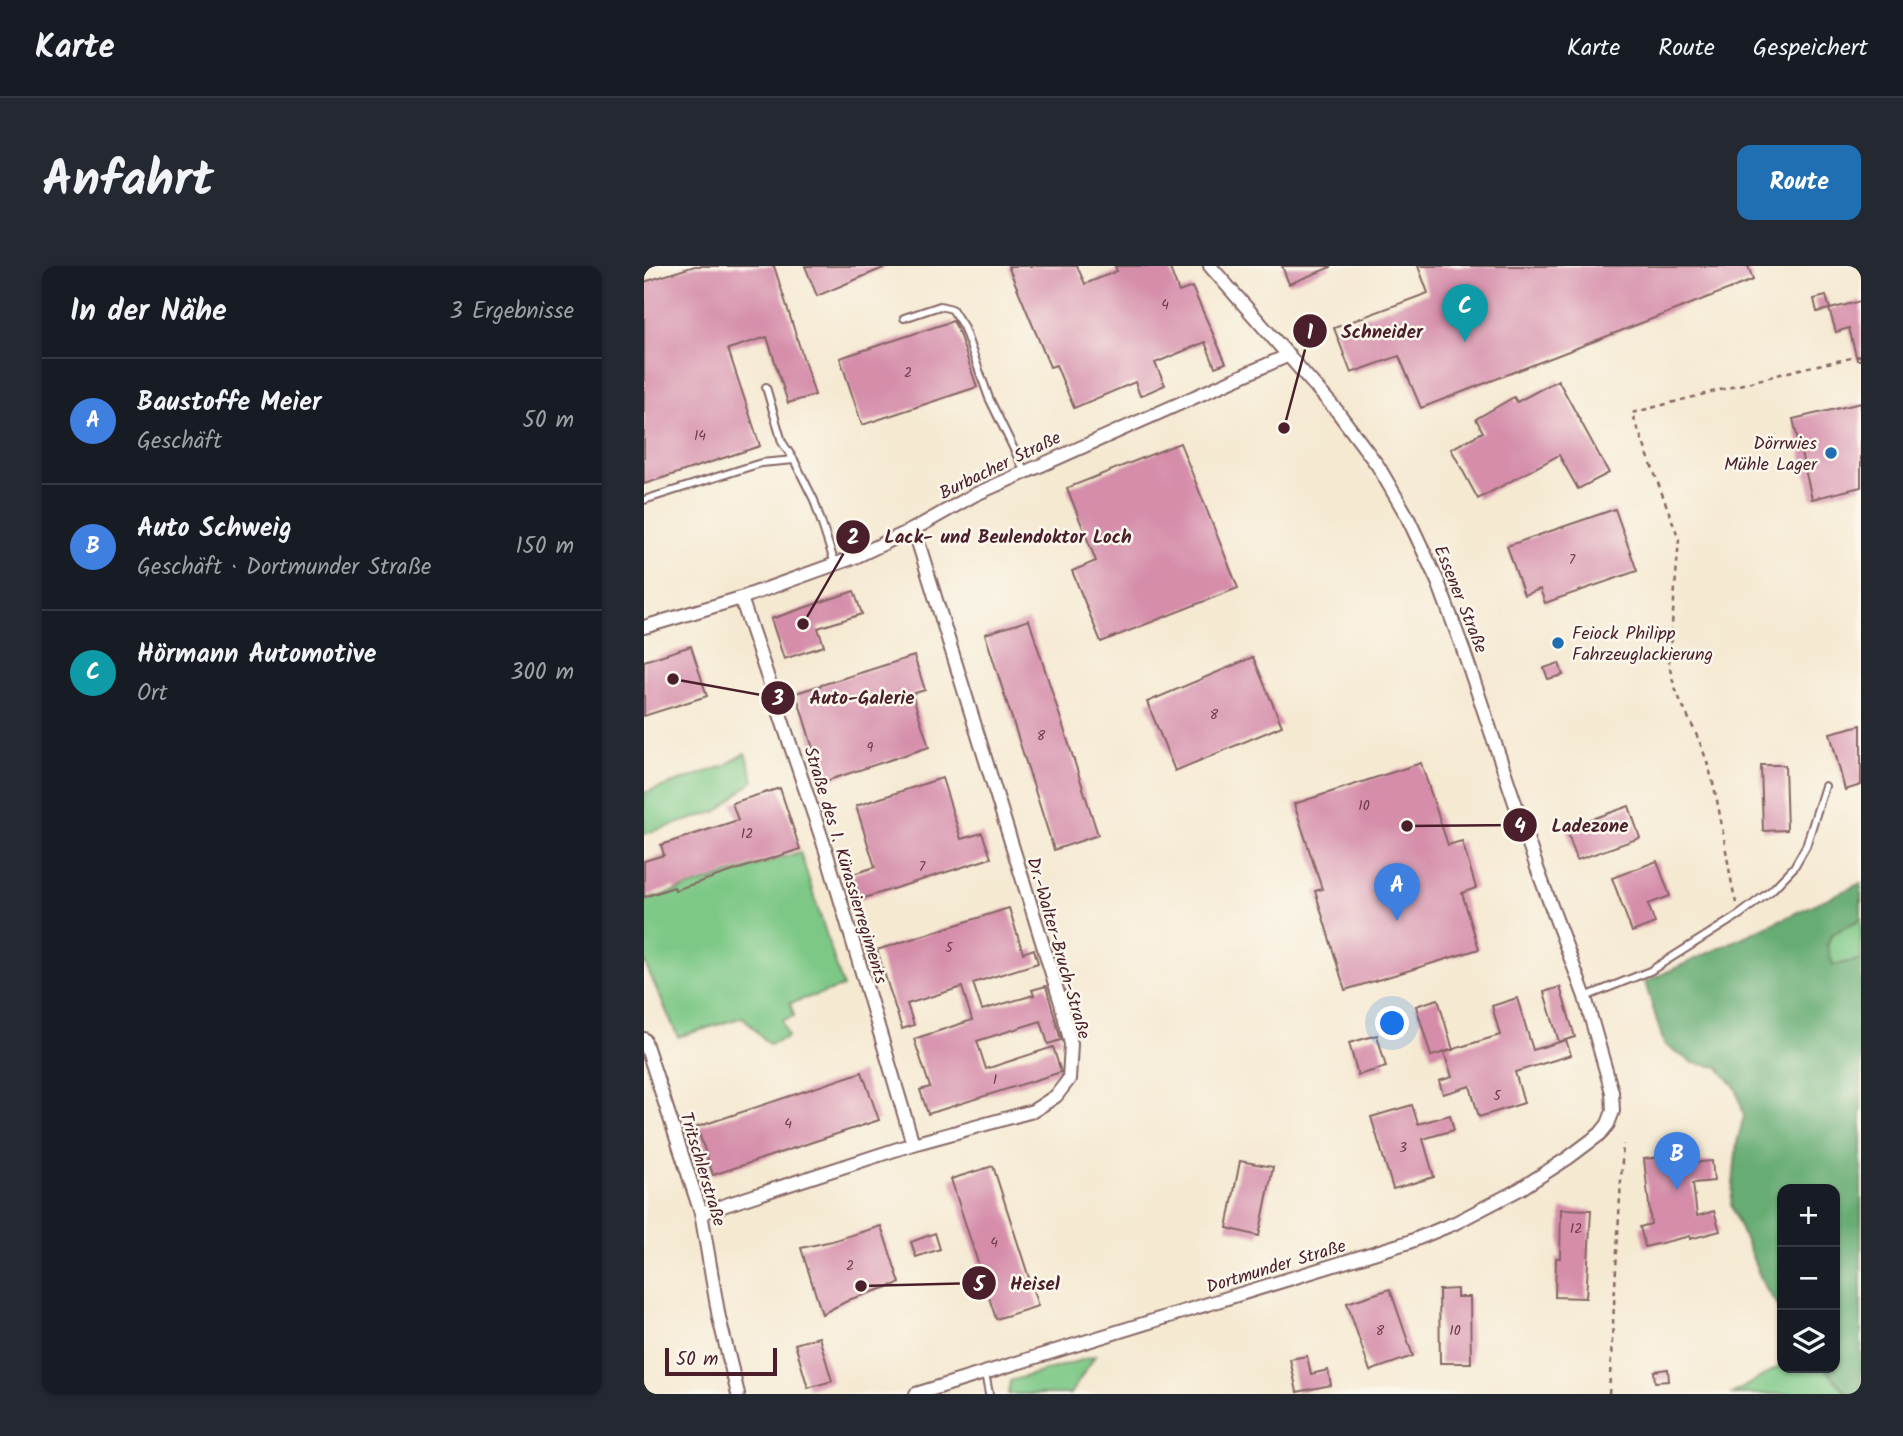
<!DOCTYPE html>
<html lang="de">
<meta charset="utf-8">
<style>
body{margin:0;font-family:Kalam,sans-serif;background:#242831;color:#f1f3f6}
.controls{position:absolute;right:21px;bottom:21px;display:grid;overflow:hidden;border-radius:14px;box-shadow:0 2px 5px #0004}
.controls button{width:63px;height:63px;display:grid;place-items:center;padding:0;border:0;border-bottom:2px solid #363941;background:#171b24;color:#f1f3f6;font:35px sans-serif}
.scale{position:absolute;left:21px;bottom:18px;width:112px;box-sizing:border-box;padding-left:7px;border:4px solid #4a1f2b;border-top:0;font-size:19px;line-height:24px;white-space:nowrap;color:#4a1f2b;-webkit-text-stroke:5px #fbf7ec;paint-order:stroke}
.you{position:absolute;left:749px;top:758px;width:24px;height:24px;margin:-18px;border:5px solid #fff;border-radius:50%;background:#1a73e8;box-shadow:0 0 0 10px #1a73e833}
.badge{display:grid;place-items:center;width:46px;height:46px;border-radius:50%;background:#1f6fb2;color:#fff;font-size:23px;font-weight:700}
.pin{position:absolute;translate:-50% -58px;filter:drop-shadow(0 2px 4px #0008)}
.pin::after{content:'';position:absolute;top:37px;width:24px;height:21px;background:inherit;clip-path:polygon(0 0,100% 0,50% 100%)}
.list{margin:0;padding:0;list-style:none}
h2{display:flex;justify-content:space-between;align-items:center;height:91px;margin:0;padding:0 28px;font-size:30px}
h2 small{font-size:23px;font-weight:400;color:#9ea1a6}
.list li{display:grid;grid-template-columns:46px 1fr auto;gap:21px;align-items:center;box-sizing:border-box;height:126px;padding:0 28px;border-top:2px solid #363941}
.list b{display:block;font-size:26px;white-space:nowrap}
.list p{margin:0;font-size:23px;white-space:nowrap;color:#9ea1a6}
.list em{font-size:23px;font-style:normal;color:#9ea1a6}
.icon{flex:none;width:38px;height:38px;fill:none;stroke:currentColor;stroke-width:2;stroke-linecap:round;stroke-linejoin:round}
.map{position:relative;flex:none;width:1217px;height:1128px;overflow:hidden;border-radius:14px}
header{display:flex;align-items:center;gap:42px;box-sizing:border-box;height:98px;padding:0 35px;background:#171b24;border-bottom:2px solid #363941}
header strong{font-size:33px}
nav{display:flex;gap:38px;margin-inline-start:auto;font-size:24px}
.intro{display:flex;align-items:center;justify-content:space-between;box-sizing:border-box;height:168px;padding:0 42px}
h1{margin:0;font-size:49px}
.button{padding:18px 32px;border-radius:14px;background:#1f6fb2;color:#fff;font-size:24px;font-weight:700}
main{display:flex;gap:42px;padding:0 42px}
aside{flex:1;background:#171b24;border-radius:14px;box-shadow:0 2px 5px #0004}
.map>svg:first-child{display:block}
.green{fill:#7dc886;stroke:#647458;stroke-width:2}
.forest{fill:#66ac73;stroke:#58664f;stroke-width:2}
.building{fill:#d58daa}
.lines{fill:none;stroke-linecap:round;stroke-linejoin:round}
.lane-casing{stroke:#866665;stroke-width:10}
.street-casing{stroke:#866665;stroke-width:16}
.path{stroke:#866665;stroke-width:2.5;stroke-dasharray:5 5;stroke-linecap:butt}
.lane{stroke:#fff;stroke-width:6}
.street{stroke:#fff;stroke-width:12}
.poi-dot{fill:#1f6fb2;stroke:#fbf7ec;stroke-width:2.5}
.labels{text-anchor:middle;stroke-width:5;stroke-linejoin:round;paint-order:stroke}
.number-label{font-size:14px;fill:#6d3a4b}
.poi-label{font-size:18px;fill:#4a1f2b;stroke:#fbf7ec;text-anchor:end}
.street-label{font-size:18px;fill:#4a1f2b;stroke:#fbf7ec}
.leader{fill:none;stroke:#4a1f2b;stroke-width:2.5}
.callout-dot{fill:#4a1f2b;stroke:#fbf7ec;stroke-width:2.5}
.mark-label{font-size:21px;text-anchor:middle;font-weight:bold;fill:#fff}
.callout-label{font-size:19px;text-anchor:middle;font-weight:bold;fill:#4a1f2b;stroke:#fbf7ec;stroke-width:5;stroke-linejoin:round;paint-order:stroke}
</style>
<header>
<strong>Karte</strong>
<nav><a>Karte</a><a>Route</a><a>Gespeichert</a></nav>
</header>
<div class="intro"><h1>Anfahrt</h1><a class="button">Route</a></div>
<main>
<aside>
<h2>In der Nähe<small>3 Ergebnisse</small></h2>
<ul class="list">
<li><span class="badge" style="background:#3f7fe0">A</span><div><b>Baustoffe Meier</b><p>Geschäft</p></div><em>50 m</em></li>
<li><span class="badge" style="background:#3f7fe0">B</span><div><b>Auto Schweig</b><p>Geschäft · Dortmunder Straße</p></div><em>150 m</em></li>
<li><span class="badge" style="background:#0f9aa8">C</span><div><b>Hörmann Automotive</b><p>Ort</p></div><em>300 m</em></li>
</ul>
</aside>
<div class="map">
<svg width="1217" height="1128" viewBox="0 0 1217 1128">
<rect width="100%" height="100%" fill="#fbf7ec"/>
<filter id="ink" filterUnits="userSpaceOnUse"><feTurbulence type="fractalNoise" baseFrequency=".0143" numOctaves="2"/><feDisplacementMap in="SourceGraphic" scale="14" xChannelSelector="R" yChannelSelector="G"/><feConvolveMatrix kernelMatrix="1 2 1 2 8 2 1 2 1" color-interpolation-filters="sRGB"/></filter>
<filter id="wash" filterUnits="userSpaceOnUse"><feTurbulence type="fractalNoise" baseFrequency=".00686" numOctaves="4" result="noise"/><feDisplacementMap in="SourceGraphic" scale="28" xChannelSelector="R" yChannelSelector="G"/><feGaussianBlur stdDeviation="1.57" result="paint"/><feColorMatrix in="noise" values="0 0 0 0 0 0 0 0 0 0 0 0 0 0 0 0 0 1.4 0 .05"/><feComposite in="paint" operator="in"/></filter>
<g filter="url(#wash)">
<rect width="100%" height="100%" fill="#f5e9d2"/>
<g class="green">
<path d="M101,487l9,27 -36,31 -74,23v-41l80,-27z"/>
<path d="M156,586l43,135 -53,16 4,13 -12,4 6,17 -19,7 -26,-27 -65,20 -34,-76v-60z"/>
<path d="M1217,653v41l-29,5 -5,-20 5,-11z"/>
<path d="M451,1090l-25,38h-62l2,-13z"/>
<path d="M1138,1099v3h43l22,26h-115z"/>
</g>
<path class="forest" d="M1217,617v36l-29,15 -5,11 6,20 28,-5v434h-14l-22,-26h10v-179h-53v123l-18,-26 -33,-81 6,-62 7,-27 -8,-28 -18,-21 -25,-4 -29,-19 -19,-62z"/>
<g id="blocks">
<g class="building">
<path d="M51,0h79l41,129 -27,8 -21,-66 -39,12 32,97 -116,38v-202z"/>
<path d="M161,0h83l-71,30z"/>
<path d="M364,0h69l8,18 32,-13 -2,-5h54l10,26 13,-5 34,76 -11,4 -10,-25 -50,21 10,22 -25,11 -5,-14 -61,26 -18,-43 -6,2z"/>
<path d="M638,0h49v1l-42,17z"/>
<path d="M774,0h330l5,14 -332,128 -22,-52 -48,17 -17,-45 94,-35z"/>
<path d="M1182,30l4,13 31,-8v59h-4l-8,-32 -13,4 -7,-23 -12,3 -3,-13z"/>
<path d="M309,55l4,7 20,59 -115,38 -22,-67z"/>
<path d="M914,114l51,93 -31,16 -19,-34 -81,44 -27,-50 32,-17 -7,-13 38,-22 3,5z"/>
<path d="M1217,137v84l-49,12 -19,-80z"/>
<path d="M536,177l58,145 -137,54 -29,-71 24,-10 -29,-73z"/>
<path d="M971,243l22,62 -92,32 -5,-14 -16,6 -17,-49z"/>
<path d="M210,325l8,23 -44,14 6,18 -40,13 -13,-40z"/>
<path d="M385,354l69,215 -44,15 -69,-216z"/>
<path d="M47,380l16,50 -63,20v-55z"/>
<path d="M270,390l11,34 -13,4 17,53 -106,35 -27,-89z"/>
<path d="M609,391l29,69 -107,45 -28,-69z"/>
<path d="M915,397l4,12 -15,4 -4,-11z"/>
<path d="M1217,459v60l-16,5 -15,-57z"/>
<path d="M777,497l27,82 14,-4 14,47 -14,5 17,56 -134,41 -30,-99 7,-2 -28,-85z"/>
<path d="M1117,499h24l2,65 -24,1z"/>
<path d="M298,512l19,61 21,-6 9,25 -130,41 -8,-25 22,-7 -19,-61z"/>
<path d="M136,522l20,61 -125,41 -1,-3 -30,10v-36l20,-6 -3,-10 77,-25 -6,-17z"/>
<path d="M985,540l11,32 -63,22 -11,-32z"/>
<path d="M1013,595l13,35 -22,8 7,19 -23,9 -20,-54z"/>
<path d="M365,642l14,45 11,-4 4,14 -65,20 9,27 52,-15 -2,-5 14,-4 15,54 -13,4 -7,-23 -64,20 9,28 67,-22 8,25 -133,42 -8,-24 10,-3 -16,-48 58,-19 -10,-33 -55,17 7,21 -12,4 -25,-79z"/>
<path d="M916,721l15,50 -16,5 -15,-50z"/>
<path d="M873,732l16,52 33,-10 5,15 -56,17 9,31 -45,14 -9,-31 -27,8 -4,-13 13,-4 -8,-25 56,-17 -8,-29z"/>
<path d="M794,733l15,51 -22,6 -15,-50z"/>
<path d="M733,769l9,32 -28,8 -9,-32z"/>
<path d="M218,806l17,48 -166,55 -16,-48z"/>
<path d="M768,839l6,19 32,-9 4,15 -31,9 11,38 -41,12 -22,-72z"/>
<path d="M1046,888l1,9 21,-2 2,20 -21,2 4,33 17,-5 6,20 -30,8v-3l-45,11 -5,-20 11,-3 -7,-65z"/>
<path d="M596,895l33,6 -14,69 -32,-8z"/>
<path d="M349,900l45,140 -42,13 -45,-140z"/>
<path d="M917,943l30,1 -5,88 -31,-1 1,-39h4z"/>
<path d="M237,960l19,57 -49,16 -29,15 -21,-66 31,-7z"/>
<path d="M291,967l5,16 -24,8 -5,-15z"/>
<path d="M746,1023l23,67 -43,15 -23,-68z"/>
<path d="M813,1023v8h13l1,66h-31l-1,-73z"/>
<path d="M175,1071l13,44 -24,7 -13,-44z"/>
<path d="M663,1090l4,18 17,-4 3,15 -34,7 -7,-33z"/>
<path d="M1024,1103l1,12 -14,1 -1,-11z"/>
</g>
</g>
</g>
<g filter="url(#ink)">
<use href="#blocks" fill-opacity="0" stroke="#866665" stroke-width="2"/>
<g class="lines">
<g class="lane-casing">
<g id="lane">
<path d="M260,52l36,-12 12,3 11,17 26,72 36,74"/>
<path d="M122,121l16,55 12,18 20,40 21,64"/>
<path d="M0,234l117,-37 33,-3"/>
<path d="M941,731l65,-26 89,-56 33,-25 22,-23 12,-21 19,-60"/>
<path d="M341,1107l4,21"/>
</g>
</g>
<g class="street-casing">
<g id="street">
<path d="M97,332l84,250 88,296"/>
<path d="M0,361l97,-29 114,-41 59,-28 60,-34 315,-140"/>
<path d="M0,773l57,174 18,105 19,76"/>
<path d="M57,947l212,-69 120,-33 23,-15 13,-17 2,-35 -10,-41 -147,-474"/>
<path d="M272,1128l493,-152 46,-19 65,-34 48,-31 32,-24 8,-10 5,-13 -1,-19 -27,-95 -48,-129 -74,-219 -25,-67 -31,-66 -29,-50 -41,-55 -127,-145"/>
</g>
</g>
<g class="path">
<path d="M1092,637c-12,-51 -15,-106 -34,-155 -11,-29 -29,-54 -33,-86l10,-123 -47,-126 172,-45 57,-12"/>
<path d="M965,1128l14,-250"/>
</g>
<use href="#lane" class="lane"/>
<use href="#street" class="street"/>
</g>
</g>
<g class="poi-dot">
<circle cx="1187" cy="187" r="7"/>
<circle cx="914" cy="377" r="7"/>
</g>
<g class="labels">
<g class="number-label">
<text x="521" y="43">4</text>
<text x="264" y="111">2</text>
<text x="56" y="174">14</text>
<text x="928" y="298">7</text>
<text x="570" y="453">8</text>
<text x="397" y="474">8</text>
<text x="226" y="486">9</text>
<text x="720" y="544">10</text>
<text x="103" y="572">12</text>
<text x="278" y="605">7</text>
<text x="305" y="686">5</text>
<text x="351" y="818">1</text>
<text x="853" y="834">5</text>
<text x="144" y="862">4</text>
<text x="759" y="886">3</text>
<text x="932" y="967">12</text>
<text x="350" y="981">4</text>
<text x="206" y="1004">2</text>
<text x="736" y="1069">8</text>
<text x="811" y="1069">10</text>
</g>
<g class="poi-label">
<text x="1173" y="183">Dörrwies<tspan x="1173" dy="21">Mühle Lager</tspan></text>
<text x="928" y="373" text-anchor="start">Feiock Philipp<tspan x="928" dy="21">Fahrzeuglackierung</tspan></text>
</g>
<g class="street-label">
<text transform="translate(356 199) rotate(-26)" y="6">Burbacher Straße</text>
<text transform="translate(817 333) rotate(68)" y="6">Essener Straße</text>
<text transform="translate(202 599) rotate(73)" y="6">Straße des 1. Kürassierregiments</text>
<text transform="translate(415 682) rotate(74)" y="6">Dr.-Walter-Bruch-Straße</text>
<text transform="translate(59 903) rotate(73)" y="6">Tritschlerstraße</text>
<text transform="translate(632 1000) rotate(-17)" y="6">Dortmunder Straße</text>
</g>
</g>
<path class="leader" d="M640 162L666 65M159 358L209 271M29 413L134 432M763 560L876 559M217 1020L335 1017"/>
<g class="callout-dot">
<circle cx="640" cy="162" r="7"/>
<circle cx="159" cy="358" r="7"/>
<circle cx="29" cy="413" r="7"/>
<circle cx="763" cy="560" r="7"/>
<circle cx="217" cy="1020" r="7"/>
<circle cx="666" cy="65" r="18"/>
<circle cx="209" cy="271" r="18"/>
<circle cx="134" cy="432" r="18"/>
<circle cx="876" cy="559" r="18"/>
<circle cx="335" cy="1017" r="18"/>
</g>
<g class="mark-label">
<text x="666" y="73">1</text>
<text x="209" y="278">2</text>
<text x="134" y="439">3</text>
<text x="876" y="567">4</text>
<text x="335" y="1025">5</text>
</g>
<g class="callout-label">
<text x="738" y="72">Schneider</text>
<text x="364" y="277">Lack- und Beulendoktor Loch</text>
<text x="218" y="438">Auto-Galerie</text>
<text x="946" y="566">Ladezone</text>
<text x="391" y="1024">Heisel</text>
</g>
</svg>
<div class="controls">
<button>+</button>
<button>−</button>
<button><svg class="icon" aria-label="layers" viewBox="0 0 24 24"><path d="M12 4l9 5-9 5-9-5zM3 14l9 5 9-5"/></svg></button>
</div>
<div class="scale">50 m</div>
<div class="you"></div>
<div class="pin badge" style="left:753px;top:655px;background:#3f7fe0">A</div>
<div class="pin badge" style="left:1033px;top:924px;background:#3f7fe0">B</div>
<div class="pin badge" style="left:821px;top:76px;background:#0f9aa8">C</div>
</div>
</main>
